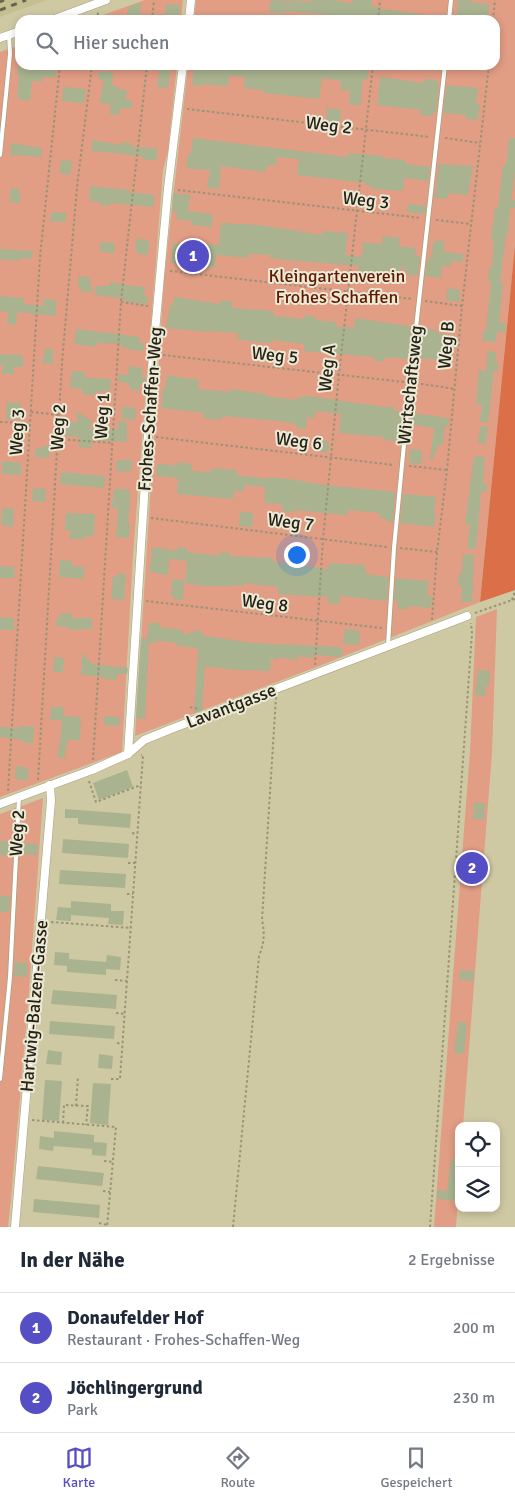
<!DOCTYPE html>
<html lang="de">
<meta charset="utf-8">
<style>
body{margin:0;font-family:Signika,sans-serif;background:#f6f6f7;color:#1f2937}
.controls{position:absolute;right:15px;bottom:15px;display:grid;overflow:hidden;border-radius:10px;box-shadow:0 2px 8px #0003}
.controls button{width:45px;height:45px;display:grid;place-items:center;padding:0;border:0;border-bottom:1px solid #e0e1e3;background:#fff;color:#1f2937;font:25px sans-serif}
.you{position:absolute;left:296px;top:554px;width:18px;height:18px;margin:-12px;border:4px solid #fff;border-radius:50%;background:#1a73e8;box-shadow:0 0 0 8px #1a73e833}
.badge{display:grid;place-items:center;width:32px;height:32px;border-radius:50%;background:#554ec5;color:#fff;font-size:16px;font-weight:700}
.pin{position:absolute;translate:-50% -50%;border:2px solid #fff;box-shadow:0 1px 5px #0006}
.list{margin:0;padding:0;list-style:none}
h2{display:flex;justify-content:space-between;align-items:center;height:65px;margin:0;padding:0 20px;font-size:21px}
h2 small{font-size:16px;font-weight:400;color:#747a83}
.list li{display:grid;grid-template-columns:32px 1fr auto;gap:15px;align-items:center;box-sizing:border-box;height:70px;padding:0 20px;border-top:1px solid #e0e1e3}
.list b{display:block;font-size:19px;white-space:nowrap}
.list p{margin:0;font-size:16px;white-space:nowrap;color:#747a83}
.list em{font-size:16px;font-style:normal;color:#747a83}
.icon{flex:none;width:28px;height:28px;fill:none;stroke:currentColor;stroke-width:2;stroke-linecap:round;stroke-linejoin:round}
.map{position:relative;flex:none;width:515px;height:1227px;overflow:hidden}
.search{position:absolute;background:#fff;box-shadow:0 2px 8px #0003;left:15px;right:15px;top:15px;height:55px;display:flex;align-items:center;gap:12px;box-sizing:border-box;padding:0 18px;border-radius:15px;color:#747a83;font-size:19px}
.sheet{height:205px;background:#fff}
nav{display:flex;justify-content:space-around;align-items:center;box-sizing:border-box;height:70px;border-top:1px solid #e0e1e3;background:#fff;font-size:14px;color:#747a83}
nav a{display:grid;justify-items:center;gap:2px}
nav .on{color:#554ec5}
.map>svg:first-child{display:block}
.built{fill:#c5be91}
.green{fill:#e29d85}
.forest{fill:#da6f48}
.building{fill:#a9b38f}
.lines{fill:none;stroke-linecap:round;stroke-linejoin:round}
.lane-casing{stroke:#a7a17d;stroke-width:5.5}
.street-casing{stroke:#a7a17d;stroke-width:9}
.path{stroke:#989475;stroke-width:2;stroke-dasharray:2.5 2.5;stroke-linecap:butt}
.lane{stroke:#fff;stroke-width:4}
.street{stroke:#fff;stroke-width:8}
.rail{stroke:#67634c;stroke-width:3;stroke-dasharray:6 6;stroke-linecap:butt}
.labels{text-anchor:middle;stroke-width:4;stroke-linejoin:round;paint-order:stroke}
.street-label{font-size:18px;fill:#252315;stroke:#ece9d6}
.park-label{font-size:18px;fill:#5f1b00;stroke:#ece9d6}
</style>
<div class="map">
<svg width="515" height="1227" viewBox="0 0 515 1227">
<rect width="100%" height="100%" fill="#cfc9a3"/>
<path class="built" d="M0,0h47l-47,17z"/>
<g class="green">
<path d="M145,0h38l-2,20h-92z"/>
<path d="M196,0h319v245l-35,357 -161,64 -184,70 29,-457 24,-214h307v-45h-301z"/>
<path d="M20,45v20h157l-9,86 -5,19 -30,385 -11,197 -122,45v-745z"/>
<path d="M497,609l-5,144 -29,373h-4v61l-3,40h-22l36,-476 6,-134z"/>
<path d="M43,798l-15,207 -17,194 -3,28h-8v-413z"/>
</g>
<path class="forest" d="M515,245v345l-35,12z"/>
<g class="building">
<path d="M271,0l21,1 1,-1 18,2v-2h22l18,3 1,-3h20v6h4v2l51,7 -1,5h-44v-2l-32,-3h-7l-1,5 -9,-1v-4l-49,-4 -1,3 -14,-2z"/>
<path d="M458,0h13l-1,2 19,2 -1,16h-32z"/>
<path d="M141,3l-1,15 -13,-1 1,-10z"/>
<path d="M166,4l14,1 -1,12 -14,-1z"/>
<path d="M18,65l38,2 -1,11 -12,-1 -1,5 -10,-1 -2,20 -10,-1 1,-2h-4l2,-24h-2z"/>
<path d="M160,65h11l-3,23 -11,-1z"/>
<path d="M194,65h85l28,4 1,-4h10l35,5v-2l15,2 -1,10 -4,-1 -3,27 -11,-2 1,-13 -9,-1v-9l-19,-3 -3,21 -56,-6v-3l-19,-2 1,-11 -16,-1 -1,10 -26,-2v2l-10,-1z"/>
<path d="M99,71l14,1 -1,14h6l-1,3 10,1 -1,10h6l-1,9 -11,-1 -1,7 -9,-1 1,-9 -12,-3 5,-22h-5z"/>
<path d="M380,77l44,6v-4l13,1v4h2l-3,28h-3v4l-13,-1 1,-5 -44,-5z"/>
<path d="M447,85l31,3 -2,16h4l-2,16 -13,-1 1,-4 -23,-2z"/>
<path d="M63,87l23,2 -2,14 -22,-2z"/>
<path d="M327,108l14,2 -1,12 -14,-1z"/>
<path d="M193,138l155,19 1,-4 34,3 -1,2 23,2v4l25,3 -2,14 -24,-3 -1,13 -32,-2v-3l-6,-1v-2l-68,-8 2,-16 -22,-2 -1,8 -10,1 -1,6 -44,-6 -2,23 -12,-1 3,-18 -24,-2 2,-15 3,1z"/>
<path d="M509,138h6v35l-4,27h4v8h-5l-2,25 -2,2 -6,48h3l-4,39 7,1 -1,10 -8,-1 -1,10 -14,-1 2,-12 2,1 5,-48 -3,-1 1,-14 3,1 2,-27h-3l4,-34h3l5,-42h3z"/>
<path d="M92,140l29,5 1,-3 9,1v4l26,1v12h-14v-3l-26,-4 -26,-2z"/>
<path d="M11,143l31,5 -1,9 -31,-2z"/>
<path d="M61,160l11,1 -2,14 -11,-2z"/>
<path d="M439,164l34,2 -5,29 -19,-2 -1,6 -13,-1z"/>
<path d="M90,186l39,4v2l26,3 -2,12 -43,-4v3l-10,-1v-3l-11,-1z"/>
<path d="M11,188h8l-1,5 3,1 -1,9 -11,-1z"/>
<path d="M173,193l17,2 -2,16 22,3 3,3 -1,10 -20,-2v-4l-16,-2 1,-7 -5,-1z"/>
<path d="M408,204l18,2 -1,8 -18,-2z"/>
<path d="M56,212l10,1v9l-16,-1v-7z"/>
<path d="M221,223l39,2 62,10v-4l26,2 -3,22 17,2 1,-15 19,2 1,-8 17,2 -1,8 17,2 -1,8h5l-2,19h-5l-3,2 -9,-12v11l-43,-5 1,-5 -73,-6 -16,-2v-3l-17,-1h-4v4l-33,-3 -1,13 -44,-5 2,-20 24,3v-3l22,2z"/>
<path d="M136,239l13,1 -1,15 -10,-1v-3h-3z"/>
<path d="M435,240l9,1v11l19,2v8l-12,-1 -1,6 -8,-1 -1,12 -16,-2 3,-18h3l2,-14h2z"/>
<path d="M100,242l15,1 -1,11 -14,-3z"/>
<path d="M0,249l33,2 -1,8 -13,-1v3l-19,-2z"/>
<path d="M79,276l10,1 4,15 -13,-1 1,-3 -3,-1z"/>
<path d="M110,282l8,1v1l27,3 -1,9h4l-1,8 -22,-2 1,-3 -31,-4 1,-9h13z"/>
<path d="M448,288l12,2 -1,12 -13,-2z"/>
<path d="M0,296l24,2v6l19,2 1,-7 13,1 -2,16 -38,-4 -1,13 -9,-1 1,-12 -8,-1z"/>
<path d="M174,297l46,7 1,-4 12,2 -1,6 26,2v-1l9,1 -1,1 8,1v4l30,3v-4l12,2v3l20,2v4l18,2 1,-10 54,8 3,2 -3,29h-2v2l-22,-2 -1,5 -9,-1 -1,-4 -70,-6v-7l-32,-4 -1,3 -15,-1 -19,-3 1,-6 -31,-2 -1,1 -40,-4 4,-23h3z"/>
<path d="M420,328l17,2v3l18,3 -3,28 -13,-2v-2l-23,-2z"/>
<path d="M76,329l64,8 -1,6h5v8l-15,-1v-2h-7v-4l-26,-1 -1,4 -21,-3z"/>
<path d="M45,349h8v15l-11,-1z"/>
<path d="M488,351l8,1 -1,10 3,1v8l-4,-1 -6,53 -8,-1 2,-17 -6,-1 3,-34 7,1z"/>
<path d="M0,354l23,1v12h-9v7h-12l1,-9h-3z"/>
<path d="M129,366l13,2v9h4l-1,7h-5v7l-8,-1 -5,-7 -9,-1 1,-8 9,1z"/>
<path d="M72,371l13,1 -1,5 27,2 -1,12 -14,1v3l-14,-1v-5l-12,-1z"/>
<path d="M167,375l32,5 -1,9 33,3v-3l35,5v2l30,4v-2h6v-2h5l78,11 9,-1 -1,4 10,2 -1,18h-3l-1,11 -15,-1 1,-3 -45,-4 2,-19 -25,-3 -1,7 -8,-1 -1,12 -10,-1v-4l-18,-3 -55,-5 -1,3 -3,1 -16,-2 1,-5 -43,-5 2,-21h3z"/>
<path d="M7,402l14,1 -1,16h-14z"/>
<path d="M122,407l14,1 -1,12 -14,-2z"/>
<path d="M77,411l16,11 -4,6 29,1 1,-8 8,1v20l-35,-2 -1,8 -12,-1v-10l-13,-1 1,-14h10z"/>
<path d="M411,413l38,5 -1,8h-3l-2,19h-4l-7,15h-2l4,-32 -21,-3 -1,6h-3z"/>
<path d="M480,426l8,1 -2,17 -8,-1z"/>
<path d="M315,440l15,2 -2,10 -15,-1z"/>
<path d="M42,446h8l-1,12 -14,-1v-9l7,1z"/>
<path d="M410,449l12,1 -1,14 -12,-1z"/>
<path d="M474,456l11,1 -2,27h4l-1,8h-5l-5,57 -9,-1 3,-24h-5z"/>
<path d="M117,460h15l-1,12 -15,-1z"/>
<path d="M2,461l19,2v12l-19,-1z"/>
<path d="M178,462l14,2 -1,7 20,1v-4l26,2v5l30,4v-2l22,2 36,6 70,7 -2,30h-6v-3l-8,-1 1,-5 -32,-3 -1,5 -53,-5v2l-12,-1v-7l-18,-1 1,-16 -21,-2 -1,7 -9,-1 -1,8 -56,-5 1,-16 -22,-2 1,-12 20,1z"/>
<path d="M61,472l44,4 -1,12 -44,-4z"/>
<path d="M33,488l13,1 -1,13 -13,-1z"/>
<path d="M114,489h15l1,12 -2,22h2l-1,15 -13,-1 2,-29h-6z"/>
<path d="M403,494l33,3 -2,16 2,1 -2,13 -34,-4z"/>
<path d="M4,508l10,1 -1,18 -10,-1v-2h-2l1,-15z"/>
<path d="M240,512l13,1 -1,14 -13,-1z"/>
<path d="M66,513l29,1 -1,22h-9v3h-15v-9h-5z"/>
<path d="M153,547l24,4 1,-4 9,1v4l25,3h9v-3l9,1v3l42,2 2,4 54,7 1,-6 36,2 1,9 22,3 -1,24 -47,-5v8l-13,-1 1,-6 -50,-3v-7l-34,-4v3l-13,-1v1h-26l-20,-3 2,-22 -18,-2 -1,16 -19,-3z"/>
<path d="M463,554l11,1 -2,47h-11l1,-16h-4l1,-13h3z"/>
<path d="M60,560l12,1v5l13,1 -2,12 -24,-2z"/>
<path d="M0,566l15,1 -1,11h-14z"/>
<path d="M118,573l8,1 -2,26 -13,-1 2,-23 5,1z"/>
<path d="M396,578l33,3 -2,15 5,1 -1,11 -22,-2v3h-11v-7l-4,-1z"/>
<path d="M172,579l12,1 -1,20 -10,-1v-3h-2z"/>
<path d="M61,613h11l-1,5h21v11h-13v1l-12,-1v-2l-11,-1 1,-9h5z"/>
<path d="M0,617l14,1v12h-14z"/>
<path d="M149,623h11l-1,4 24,3v5l15,-5 7,6 48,7 88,4v2h2l-1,8 -28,-2 -2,3 -14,-2v4l-20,-3v3l-7,-1 -1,12 -34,-1 -31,-4 -3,45 -8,2 4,-65 -21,-2v-3l-16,-2h-4l-1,2 -7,-1 -4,77 -9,-1 5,-80 6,1z"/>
<path d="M345,629l15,2 -1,14 -16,-1z"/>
<path d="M82,653l10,11 36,4 -1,6h-10v6l-13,-1v-2l-23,-2z"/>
<path d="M54,657l10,1 -1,14h-10z"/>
<path d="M478,670l12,1 -1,15h-3l-1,10 -10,-1z"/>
<path d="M51,707h13l-1,9 18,1 -1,23h-12l-4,18 -7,-1 3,-15 2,-22h-12z"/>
<path d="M104,716l16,1 -1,9 -15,-1z"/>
<path d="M20,726l14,1 -1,16h-10v-3l-23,-3v-10l20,1z"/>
<path d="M16,766l8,1v2h5l-1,11h-11v-2h-2z"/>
<path d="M127,770l6,17 -34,13 -6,-17z"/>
<path d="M474,802l11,1 -1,17 -11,-1z"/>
<path d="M65,809l66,5 -1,14 -52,-4v-6h-13z"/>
<path d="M63,839l66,5 -1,14 -66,-5z"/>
<rect x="0" y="841" width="12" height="14"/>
<path d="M20,843l18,1 -1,11 -17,-1z"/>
<path d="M60,870l66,4 -1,14 -66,-4z"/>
<path d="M0,896h10l-1,16h-9z"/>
<path d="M71,901l40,3v7h13l-1,14 -15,-1 1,-6 -38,-3v6l-15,-1 2,-13 13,1z"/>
<path d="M55,952l14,1v6l37,3 1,-7 14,2 -1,13 -14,-1v6l-39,-3v-6l-13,-1z"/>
<path d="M15,962l13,1 -1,14 -13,-1z"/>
<path d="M460,970l14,1 -1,10 -14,-1z"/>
<path d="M53,990l64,5 -1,14 -65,-5z"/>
<path d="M50,1021l65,5 -1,13 -65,-5z"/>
<path d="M458,1022l9,1 -3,31 -10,-1z"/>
<path d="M48,1050l14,2 -1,13 -15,-1z"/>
<path d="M99,1054l14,2 -1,13 -14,-1z"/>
<path d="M45,1080l17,1 -3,40 -17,-1z"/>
<path d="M93,1083l18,1 -3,41 -18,-2z"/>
<path d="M54,1131l40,4v7l13,1 -1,13 -14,-1v-6l-38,-3 -1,5 -14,-2 1,-13 14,2z"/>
<path d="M451,1159l8,1 -4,32h3l-1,9 -20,-2v-9l10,1z"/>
<path d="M38,1166l66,7 -2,13 -66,-7z"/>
<path d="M34,1199l66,6 -1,13 -66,-6z"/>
</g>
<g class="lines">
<g class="lane-casing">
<g id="lane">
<path d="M449,20l2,-20"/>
<path d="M0,155l10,-101 -1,-19"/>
<path d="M388,645l6,-97 16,-166 35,-317"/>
<path d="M0,1079l10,-102 9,-180"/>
</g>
</g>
<g class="street-casing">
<g id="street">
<path d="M52,20l54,-20"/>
<path d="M189,20l2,-20"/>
<path d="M0,38l20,-7"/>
<path d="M128,754l25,-400 15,-166 15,-123"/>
<path d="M0,804l92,-34 36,-16 16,-14 27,-11 296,-113"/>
<path d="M15,1227l36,-426 -1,-16"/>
</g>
</g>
<g class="path">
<path d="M97,20l1,-8"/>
<path d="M152,20l2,-20"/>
<path d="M378,20l2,-20"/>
<path d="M493,20l2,-20"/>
<path d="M187,109l243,28"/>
<path d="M445,138l35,5"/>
<path d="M178,190l243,28"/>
<path d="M436,220l35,4"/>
<path d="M170,271l243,28"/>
<path d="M425,301l37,5"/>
<path d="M121,302l27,4"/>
<path d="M163,355l241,27"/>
<path d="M416,383l39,6"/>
<path d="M31,412l28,3"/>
<path d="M0,422l30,1"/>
<path d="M156,437l238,28"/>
<path d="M58,439l55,4"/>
<path d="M409,466l38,4"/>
<path d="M151,518l236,29"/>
<path d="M400,548l37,4"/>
<path d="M512,600l3,-9"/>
<path d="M146,601l236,27"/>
<path d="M475,613l40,-14"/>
<path d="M432,620l5,-68 10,-82 15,-164 27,-241"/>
<path d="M315,665l8,-126 16,-165 34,-309"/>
<path d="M190,707l8,2"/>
<path d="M93,760l28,-459 26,-236"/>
<path d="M38,780l24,-417 15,-176 15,-122"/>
<path d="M89,781l7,21 45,-17"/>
<path d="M8,791l32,-534 20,-192"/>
<path d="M132,833l5,1"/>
<path d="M128,863h7"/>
<path d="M127,894h6"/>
<path d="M51,922l80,6"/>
<path d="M115,980l12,1"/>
<path d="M116,1013l9,1"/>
<path d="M117,1043l5,1"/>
<path d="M111,1079h9l23,-324h-2"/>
<path d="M76,1106l2,-30"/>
<path d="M32,1120l84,7 -9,100"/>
<path d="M63,1123l1,-18 24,1 -2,19"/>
<path d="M104,1161l9,1"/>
<path d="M103,1191l7,1"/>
<path d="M99,1223l8,2"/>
<path d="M233,1227l26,-271c5,-13 6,-21 3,-36l14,-223"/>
<path d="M430,1227l42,-594 -1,-10"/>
</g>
<use href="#lane" class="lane"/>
<use href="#street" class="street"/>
<g class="rail">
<path d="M0,2l4,-2"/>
<path d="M0,10l26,-10"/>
</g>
</g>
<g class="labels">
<g class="street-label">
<text transform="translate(329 125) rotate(7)" y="6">Weg 2</text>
<text transform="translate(366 200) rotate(6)" y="6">Weg 3</text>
<text transform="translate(446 345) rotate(-85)" y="6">Weg B</text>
<text transform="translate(275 355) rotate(6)" y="6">Weg 5</text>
<text transform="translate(327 368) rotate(-84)" y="6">Weg A</text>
<text transform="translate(410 385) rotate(-84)" y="6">Wirtschaftsweg</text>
<text transform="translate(150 409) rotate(-86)" y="6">Frohes-Schaffen-Weg</text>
<text transform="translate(102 416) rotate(-87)" y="6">Weg 1</text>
<text transform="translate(58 427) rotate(-87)" y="6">Weg 2</text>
<text transform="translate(17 432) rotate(-87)" y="6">Weg 3</text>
<text transform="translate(299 441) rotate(7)" y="6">Weg 6</text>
<text transform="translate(291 522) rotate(7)" y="6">Weg 7</text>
<text transform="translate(265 603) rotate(7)" y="6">Weg 8</text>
<text transform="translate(231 706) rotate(-21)" y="6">Lavantgasse</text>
<text transform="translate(17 833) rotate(-87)" y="6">Weg 2</text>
<text transform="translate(34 1006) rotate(-85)" y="6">Hartwig-Balzen-Gasse</text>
</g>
<g class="park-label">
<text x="337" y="282">Kleingartenverein<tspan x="337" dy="21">Frohes Schaffen</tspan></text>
</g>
</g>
</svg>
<div class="controls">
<button><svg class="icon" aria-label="locate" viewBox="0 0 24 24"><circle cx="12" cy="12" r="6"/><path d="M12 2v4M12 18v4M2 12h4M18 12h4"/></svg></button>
<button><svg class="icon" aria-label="layers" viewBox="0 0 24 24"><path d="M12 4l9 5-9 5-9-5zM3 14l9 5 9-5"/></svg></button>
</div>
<div class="you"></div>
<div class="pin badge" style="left:193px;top:256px">1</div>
<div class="pin badge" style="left:472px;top:868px">2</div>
<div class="search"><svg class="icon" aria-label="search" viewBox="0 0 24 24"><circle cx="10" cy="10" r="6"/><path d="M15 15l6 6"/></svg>Hier suchen</div>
</div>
<section class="sheet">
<h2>In der Nähe<small>2 Ergebnisse</small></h2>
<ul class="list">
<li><span class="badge">1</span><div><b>Donaufelder Hof</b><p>Restaurant · Frohes-Schaffen-Weg</p></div><em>200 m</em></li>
<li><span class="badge">2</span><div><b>Jöchlingergrund</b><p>Park</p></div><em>230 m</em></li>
</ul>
</section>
<nav>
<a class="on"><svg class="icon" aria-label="map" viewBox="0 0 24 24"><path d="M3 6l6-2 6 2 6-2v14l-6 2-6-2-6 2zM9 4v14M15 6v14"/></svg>Karte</a>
<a><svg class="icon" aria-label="directions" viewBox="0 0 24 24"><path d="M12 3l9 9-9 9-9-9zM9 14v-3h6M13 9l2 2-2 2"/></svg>Route</a>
<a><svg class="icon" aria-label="saved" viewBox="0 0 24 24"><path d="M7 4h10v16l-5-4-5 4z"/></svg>Gespeichert</a>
</nav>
